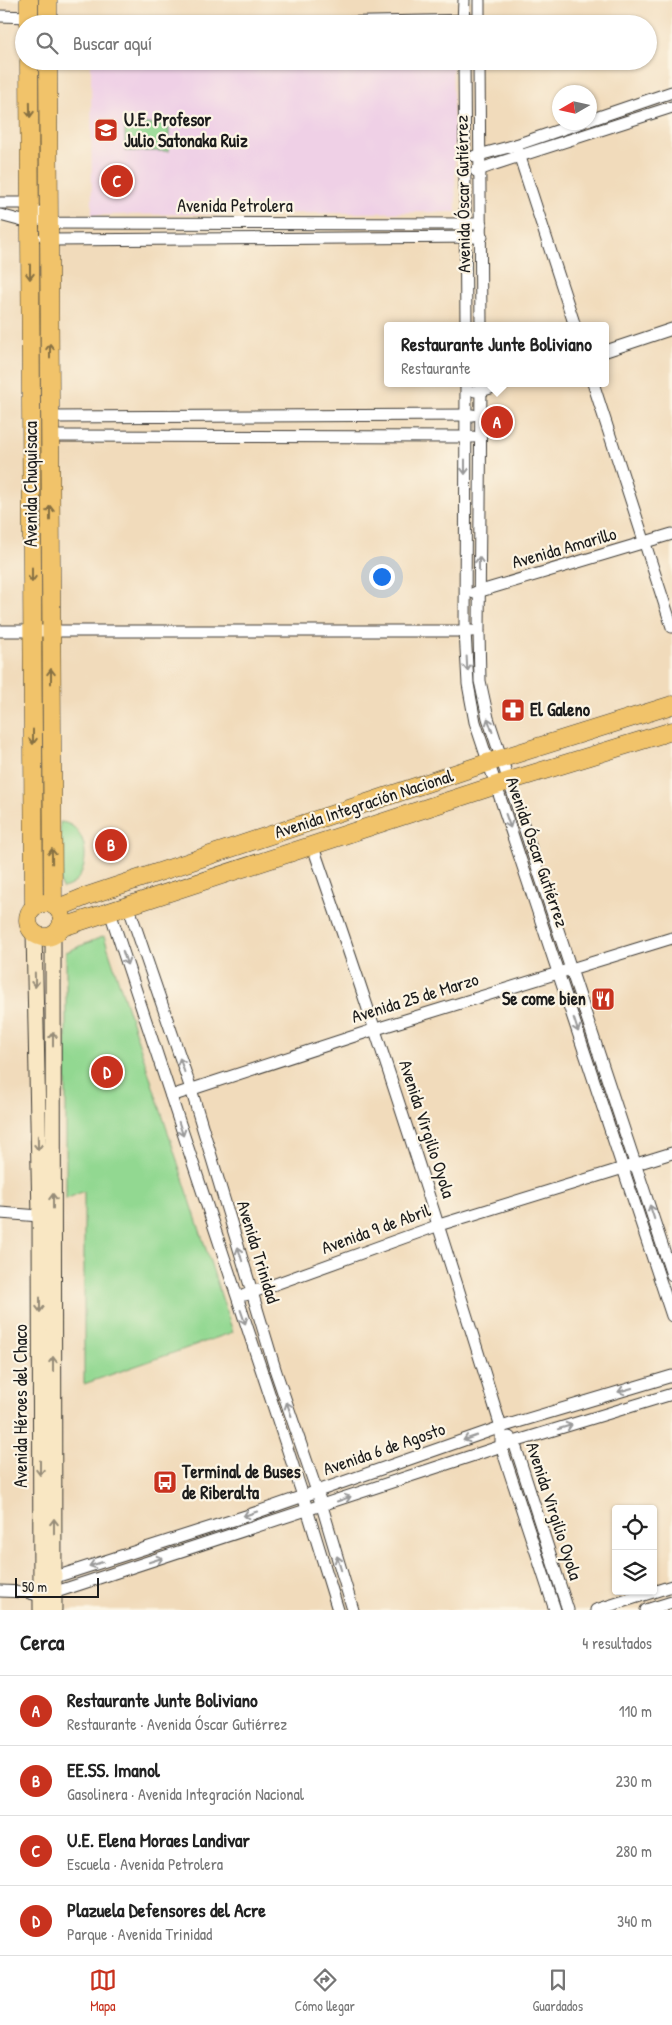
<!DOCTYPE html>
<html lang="es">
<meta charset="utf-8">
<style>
body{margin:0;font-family:"Patrick Hand",sans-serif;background:#f6f6f6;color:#222}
.controls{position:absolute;right:15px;bottom:15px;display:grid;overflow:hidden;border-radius:5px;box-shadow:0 1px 4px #0004}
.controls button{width:45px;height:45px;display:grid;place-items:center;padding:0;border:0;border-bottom:1px solid #e0e0e0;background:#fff;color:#222;font:25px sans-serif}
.compass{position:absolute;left:552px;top:85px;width:45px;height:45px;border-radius:50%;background:#fff;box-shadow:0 1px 4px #0004;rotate:261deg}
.scale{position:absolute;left:15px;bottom:12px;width:84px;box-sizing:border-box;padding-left:5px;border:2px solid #1c1c1c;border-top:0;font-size:14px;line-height:18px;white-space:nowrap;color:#1c1c1c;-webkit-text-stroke:4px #fcf5e5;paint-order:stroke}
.you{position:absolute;left:381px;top:576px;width:18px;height:18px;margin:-12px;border:4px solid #fff;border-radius:50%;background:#1a73e8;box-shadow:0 0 0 8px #1a73e833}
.badge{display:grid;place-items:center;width:32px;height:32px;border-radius:50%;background:#c8321e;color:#fff;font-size:16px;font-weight:700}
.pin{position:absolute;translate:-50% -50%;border:2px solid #fff;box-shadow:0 1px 5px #0006}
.popup{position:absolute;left:384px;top:322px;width:225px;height:65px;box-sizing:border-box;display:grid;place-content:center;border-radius:5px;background:#fff;filter:drop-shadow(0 1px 4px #0005);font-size:16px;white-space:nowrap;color:#767676}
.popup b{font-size:19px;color:#222}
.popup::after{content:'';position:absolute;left:50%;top:100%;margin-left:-10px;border:10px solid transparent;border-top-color:#fff}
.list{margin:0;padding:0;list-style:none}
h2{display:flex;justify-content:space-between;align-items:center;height:65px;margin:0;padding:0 20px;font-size:21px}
h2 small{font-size:16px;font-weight:400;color:#767676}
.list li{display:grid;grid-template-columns:32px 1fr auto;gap:15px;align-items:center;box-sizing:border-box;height:70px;padding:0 20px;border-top:1px solid #e0e0e0}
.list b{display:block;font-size:19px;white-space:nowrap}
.list p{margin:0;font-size:16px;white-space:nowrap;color:#767676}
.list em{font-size:16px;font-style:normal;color:#767676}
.icon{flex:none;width:28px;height:28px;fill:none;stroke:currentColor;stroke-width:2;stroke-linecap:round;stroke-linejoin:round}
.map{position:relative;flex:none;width:672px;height:1610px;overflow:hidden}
.search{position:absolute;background:#fff;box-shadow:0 1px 4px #0004;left:15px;right:15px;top:15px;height:55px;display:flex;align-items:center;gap:12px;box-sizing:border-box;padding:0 18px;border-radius:28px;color:#767676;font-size:19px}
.sheet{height:345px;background:#fff}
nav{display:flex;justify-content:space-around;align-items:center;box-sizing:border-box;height:70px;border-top:1px solid #e0e0e0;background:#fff;font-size:14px;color:#767676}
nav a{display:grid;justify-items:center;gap:2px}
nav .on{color:#c8321e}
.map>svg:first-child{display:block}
.built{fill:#efd0e6}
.green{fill:#92d891;stroke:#577a56}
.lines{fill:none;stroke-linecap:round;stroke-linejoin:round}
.minor-casing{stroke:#3c3934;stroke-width:13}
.secondary-casing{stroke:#3c3934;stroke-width:17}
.primary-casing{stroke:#3c3934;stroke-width:19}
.minor{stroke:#fff;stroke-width:11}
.secondary{stroke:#f9e7c3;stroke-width:15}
.primary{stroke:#f1c36a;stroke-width:18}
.oneway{stroke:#867043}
.oneway2{stroke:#999}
.oneway3{stroke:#968c78}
.labels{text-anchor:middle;stroke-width:4.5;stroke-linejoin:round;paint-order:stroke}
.poi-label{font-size:18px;font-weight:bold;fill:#1c1c1c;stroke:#fcf5e5;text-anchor:start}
.street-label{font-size:18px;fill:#1c1c1c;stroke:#fcf5e5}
</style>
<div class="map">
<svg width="672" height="1610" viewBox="0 0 672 1610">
<rect width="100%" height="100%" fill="#fcf5e5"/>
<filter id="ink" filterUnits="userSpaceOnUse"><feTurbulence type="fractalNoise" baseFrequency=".02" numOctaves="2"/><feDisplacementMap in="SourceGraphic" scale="10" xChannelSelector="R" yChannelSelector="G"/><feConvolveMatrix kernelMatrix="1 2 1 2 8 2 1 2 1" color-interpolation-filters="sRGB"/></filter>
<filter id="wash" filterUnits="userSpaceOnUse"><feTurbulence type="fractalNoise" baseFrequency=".0096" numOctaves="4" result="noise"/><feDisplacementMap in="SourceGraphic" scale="20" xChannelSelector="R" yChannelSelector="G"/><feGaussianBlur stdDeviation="1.12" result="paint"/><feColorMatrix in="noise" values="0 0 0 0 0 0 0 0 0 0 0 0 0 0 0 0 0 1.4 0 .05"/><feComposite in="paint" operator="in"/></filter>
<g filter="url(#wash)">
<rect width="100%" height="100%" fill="#f1dbbb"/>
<path class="built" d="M91,61h361l4,151 -364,3z"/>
<g class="green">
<rect x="125" y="124" width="44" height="27"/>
<path d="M60,822c33,2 33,62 2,66l-2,-6z"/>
<path d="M104,936l129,396 -149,52v-193l-18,8v-247z"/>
</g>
</g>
<g filter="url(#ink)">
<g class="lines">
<g class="minor-casing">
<g id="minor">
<path d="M479,0v24"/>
<path d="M0,16l29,1 6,2"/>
<path d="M269,24l210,-4"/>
<path d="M463,24l1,-24"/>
<path d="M464,61l2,265"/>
<path d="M479,61l2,265"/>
<path d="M590,120l82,-28"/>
<path d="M516,145l59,181"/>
<path d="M475,156l41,-11 67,-23"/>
<path d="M476,171l19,-7 177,-57"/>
<path d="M0,203h31l9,16 11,4 430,1"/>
<path d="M0,215l30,8 3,4"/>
<path d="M44,237l7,3 431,-3"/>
<path d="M606,351l66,-22"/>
<path d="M466,383l-1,248 3,53 7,38 197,594"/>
<path d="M481,383l-2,248 1,50 8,37 184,557"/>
<path d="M593,383l79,244"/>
<path d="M475,391h6l25,-8"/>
<path d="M49,417l424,-2"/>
<path d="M49,436l424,1"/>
<path d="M474,593l198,-59"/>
<path d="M0,631h472"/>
<path d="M312,844c67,193 129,387 189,583v19l54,164"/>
<path d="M128,905l63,184 85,283 46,134 31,104"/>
<path d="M110,912l193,584 35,114"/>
<path d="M171,1096l205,-67 296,-91"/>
<path d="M0,1213l40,3"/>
<path d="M245,1295l194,-70 233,-72"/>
<path d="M509,1437l5,5 54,168"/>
<path d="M46,1580l203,-65 252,-88 171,-51"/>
<path d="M0,1591l26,1 15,4 12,-3 461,-151 158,-48"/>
<path d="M596,1610l76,-24"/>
<path d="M646,1610l26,-8"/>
</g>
</g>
<g class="secondary-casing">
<g id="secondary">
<path d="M34,932l6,284 1,394"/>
<path d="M53,934l1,676"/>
</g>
</g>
<g class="primary-casing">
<g id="primary">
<path d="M29,0v24"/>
<path d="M48,0v24"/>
<path d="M29,61l5,847"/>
<path d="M48,61l5,844"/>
<circle cx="45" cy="920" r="17"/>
<path d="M58,908l29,-12 400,-133 185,-58"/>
<path d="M60,928l449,-147 163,-50"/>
</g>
</g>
<use href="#minor" class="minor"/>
<use href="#secondary" class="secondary"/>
<use href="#primary" class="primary"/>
</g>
<defs><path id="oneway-shaft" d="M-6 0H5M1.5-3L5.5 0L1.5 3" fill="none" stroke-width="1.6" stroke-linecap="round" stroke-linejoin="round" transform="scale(1.25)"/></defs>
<g class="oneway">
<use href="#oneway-shaft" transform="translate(30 110) rotate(89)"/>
<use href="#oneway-shaft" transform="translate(30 272) rotate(90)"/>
<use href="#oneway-shaft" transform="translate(50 351) rotate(-90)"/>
<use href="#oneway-shaft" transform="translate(50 513) rotate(-90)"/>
<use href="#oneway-shaft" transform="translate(32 575) rotate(90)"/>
<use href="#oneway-shaft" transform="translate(51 676) rotate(-90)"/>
<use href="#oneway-shaft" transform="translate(33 737) rotate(90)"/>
<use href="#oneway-shaft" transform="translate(52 856) rotate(-91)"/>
</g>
<g class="oneway2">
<use href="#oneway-shaft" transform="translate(465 467) rotate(90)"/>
<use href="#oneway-shaft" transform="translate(479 564) rotate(-90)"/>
<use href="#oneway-shaft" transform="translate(467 664) rotate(87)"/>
<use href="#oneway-shaft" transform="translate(490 725) rotate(-109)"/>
<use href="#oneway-shaft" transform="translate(508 821) rotate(71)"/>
<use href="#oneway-shaft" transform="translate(125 958) rotate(72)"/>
<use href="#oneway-shaft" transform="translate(576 1025) rotate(72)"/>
<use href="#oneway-shaft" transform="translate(182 1065) rotate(-109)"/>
<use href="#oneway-shaft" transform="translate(181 1129) rotate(72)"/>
<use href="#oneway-shaft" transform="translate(652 1212) rotate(-108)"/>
<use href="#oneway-shaft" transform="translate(240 1254) rotate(-107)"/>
<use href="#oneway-shaft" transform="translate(243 1317) rotate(71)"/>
<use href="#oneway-shaft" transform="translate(625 1390) rotate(164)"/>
<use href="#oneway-shaft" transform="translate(289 1409) rotate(-109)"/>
<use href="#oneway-shaft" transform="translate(565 1427) rotate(-17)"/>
<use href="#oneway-shaft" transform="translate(470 1438) rotate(161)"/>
<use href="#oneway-shaft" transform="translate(344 1499) rotate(-19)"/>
<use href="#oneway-shaft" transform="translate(250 1514) rotate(161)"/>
<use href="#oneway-shaft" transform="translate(156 1560) rotate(-18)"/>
<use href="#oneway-shaft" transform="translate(339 1563) rotate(-107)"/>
<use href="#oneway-shaft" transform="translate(96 1564) rotate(162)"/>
</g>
<g class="oneway3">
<use href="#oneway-shaft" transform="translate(35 980) rotate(89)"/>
<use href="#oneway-shaft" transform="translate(53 1039) rotate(-90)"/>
<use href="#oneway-shaft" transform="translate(38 1143) rotate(89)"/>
<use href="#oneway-shaft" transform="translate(53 1201) rotate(-90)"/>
<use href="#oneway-shaft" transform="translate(40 1305) rotate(90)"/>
<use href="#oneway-shaft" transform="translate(53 1364) rotate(-90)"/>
<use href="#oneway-shaft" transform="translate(40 1468) rotate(90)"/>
<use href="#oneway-shaft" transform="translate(54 1526) rotate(-90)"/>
</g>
</g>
<defs>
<g id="school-square" transform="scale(1.25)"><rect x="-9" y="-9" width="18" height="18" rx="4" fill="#c8321e" stroke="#fcf5e5"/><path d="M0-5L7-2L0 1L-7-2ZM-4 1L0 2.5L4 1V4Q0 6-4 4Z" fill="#fff"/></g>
<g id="pharmacy-square" transform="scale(1.25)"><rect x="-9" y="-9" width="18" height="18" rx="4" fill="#c8321e" stroke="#fcf5e5"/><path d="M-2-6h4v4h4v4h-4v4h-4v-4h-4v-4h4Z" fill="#fff"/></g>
<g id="restaurant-square" transform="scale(1.25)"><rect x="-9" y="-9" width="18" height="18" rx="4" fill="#c8321e" stroke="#fcf5e5"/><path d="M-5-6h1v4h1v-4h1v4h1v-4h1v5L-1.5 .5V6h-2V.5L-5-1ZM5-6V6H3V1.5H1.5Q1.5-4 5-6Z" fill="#fff"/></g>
<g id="bus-square" transform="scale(1.25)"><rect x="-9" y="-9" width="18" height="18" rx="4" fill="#c8321e" stroke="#fcf5e5"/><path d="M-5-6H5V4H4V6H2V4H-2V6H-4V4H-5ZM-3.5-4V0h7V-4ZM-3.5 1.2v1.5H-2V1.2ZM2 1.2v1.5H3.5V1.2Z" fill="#fff"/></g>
</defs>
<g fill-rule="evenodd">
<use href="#school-square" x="106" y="130"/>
<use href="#pharmacy-square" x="513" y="710"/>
<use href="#restaurant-square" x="603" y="999"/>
<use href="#bus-square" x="165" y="1482"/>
</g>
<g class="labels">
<g class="poi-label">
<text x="124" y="126">U.E. Profesor<tspan x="124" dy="21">Julio Satonaka Ruiz</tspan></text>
<text x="530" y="716">El Galeno</text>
<text x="586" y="1005" text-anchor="end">Se come bien</text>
<text x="182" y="1478">Terminal de Buses<tspan x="182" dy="21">de Riberalta</tspan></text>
</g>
<g class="street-label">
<text transform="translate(463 194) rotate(-91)" y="6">Avenida Óscar Gutiérrez</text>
<text x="235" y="212">Avenida Petrolera</text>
<text transform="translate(31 484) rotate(-90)" y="6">Avenida Chuquisaca</text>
<text transform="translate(564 548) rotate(-16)" y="6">Avenida Amarillo</text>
<text transform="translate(364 804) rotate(-18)" y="6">Avenida Integración Nacional</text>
<text transform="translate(537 852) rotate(71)" y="6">Avenida Óscar Gutiérrez</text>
<text transform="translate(415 998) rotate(-17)" y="6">Avenida 25 de Marzo</text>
<text transform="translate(427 1129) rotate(72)" y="6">Avenida Virgilio Oyola</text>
<text transform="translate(376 1229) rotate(-20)" y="6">Avenida 9 de Abril</text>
<text transform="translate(258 1252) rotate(73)" y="6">Avenida Trinidad</text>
<text transform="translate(21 1406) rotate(-90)" y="6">Avenida Héroes del Chaco</text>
<text transform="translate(384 1449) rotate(-19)" y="6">Avenida 6 de Agosto</text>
<text transform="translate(554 1511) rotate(72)" y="6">Avenida Virgilio Oyola</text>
</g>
</g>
</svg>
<div class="controls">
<button><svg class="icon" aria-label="locate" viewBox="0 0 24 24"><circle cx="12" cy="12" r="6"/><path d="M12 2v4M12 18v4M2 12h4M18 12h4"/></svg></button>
<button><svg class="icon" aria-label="layers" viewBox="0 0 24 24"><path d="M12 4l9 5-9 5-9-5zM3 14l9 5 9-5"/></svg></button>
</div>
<svg class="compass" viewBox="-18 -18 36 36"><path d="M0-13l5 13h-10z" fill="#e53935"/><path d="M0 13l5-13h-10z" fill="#767676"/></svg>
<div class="scale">50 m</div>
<div class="you"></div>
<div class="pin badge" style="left:497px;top:422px">A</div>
<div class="popup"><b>Restaurante Junte Boliviano</b>Restaurante</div>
<div class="pin badge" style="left:111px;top:845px">B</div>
<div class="pin badge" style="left:117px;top:181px">C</div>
<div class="pin badge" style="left:107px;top:1072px">D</div>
<div class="search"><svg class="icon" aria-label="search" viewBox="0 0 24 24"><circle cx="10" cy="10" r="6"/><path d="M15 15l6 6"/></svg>Buscar aquí</div>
</div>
<section class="sheet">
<h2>Cerca<small>4 resultados</small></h2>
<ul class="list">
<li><span class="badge">A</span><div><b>Restaurante Junte Boliviano</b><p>Restaurante · Avenida Óscar Gutiérrez</p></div><em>110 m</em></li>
<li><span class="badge">B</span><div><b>EE.SS. Imanol</b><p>Gasolinera · Avenida Integración Nacional</p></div><em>230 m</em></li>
<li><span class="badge">C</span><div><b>U.E. Elena Moraes Landivar</b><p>Escuela · Avenida Petrolera</p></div><em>280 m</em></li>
<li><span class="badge">D</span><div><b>Plazuela Defensores del Acre</b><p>Parque · Avenida Trinidad</p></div><em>340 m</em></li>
</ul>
</section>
<nav>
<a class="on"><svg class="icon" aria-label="map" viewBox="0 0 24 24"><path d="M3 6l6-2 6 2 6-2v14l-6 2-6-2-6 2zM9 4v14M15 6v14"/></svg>Mapa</a>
<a><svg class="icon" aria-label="directions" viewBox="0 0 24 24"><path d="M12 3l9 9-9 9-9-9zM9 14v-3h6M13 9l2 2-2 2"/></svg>Cómo llegar</a>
<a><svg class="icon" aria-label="saved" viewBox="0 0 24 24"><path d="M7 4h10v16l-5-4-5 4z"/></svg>Guardados</a>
</nav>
